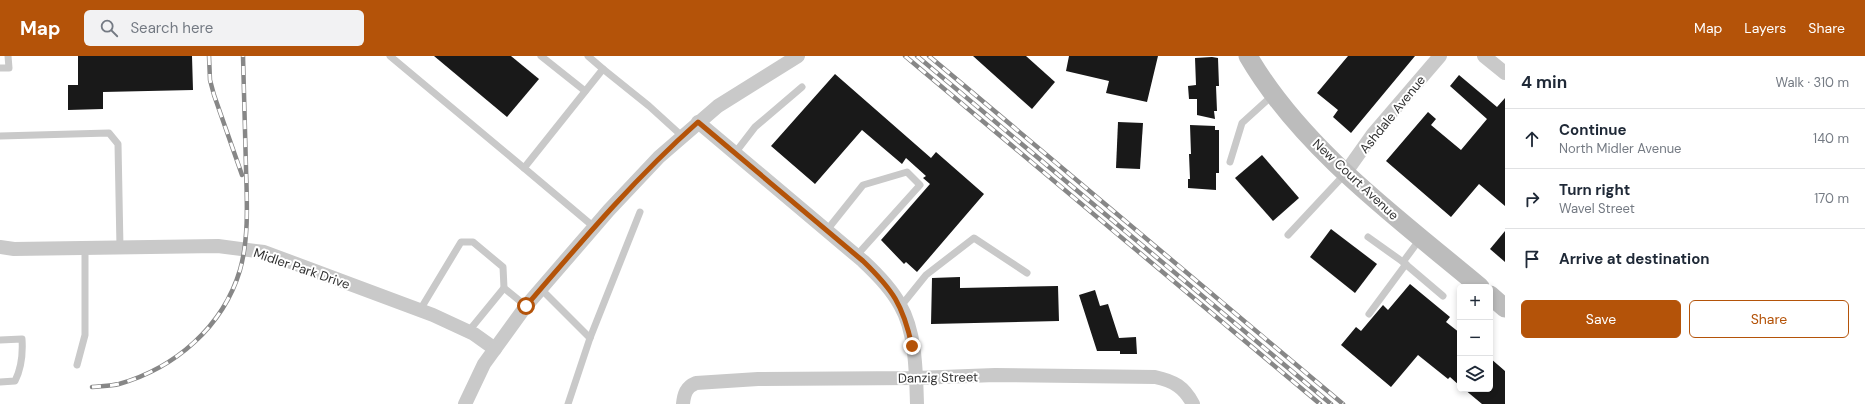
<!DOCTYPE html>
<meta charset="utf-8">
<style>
body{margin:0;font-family:"DM Sans",sans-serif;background:#f2f2f3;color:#1f2937}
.controls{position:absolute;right:12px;bottom:12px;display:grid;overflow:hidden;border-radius:6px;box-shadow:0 2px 6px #0003}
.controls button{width:36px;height:36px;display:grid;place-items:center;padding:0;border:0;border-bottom:1px solid #e0e1e3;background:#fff;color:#1f2937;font:20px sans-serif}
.stop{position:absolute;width:12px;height:12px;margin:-9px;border:3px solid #b45309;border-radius:50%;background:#fff}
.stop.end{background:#b45309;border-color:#fff;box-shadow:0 1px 4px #0008}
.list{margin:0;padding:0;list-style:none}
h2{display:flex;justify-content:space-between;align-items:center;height:52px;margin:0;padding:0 16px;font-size:17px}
h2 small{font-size:13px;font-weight:400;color:#747a83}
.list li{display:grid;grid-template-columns:26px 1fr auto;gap:12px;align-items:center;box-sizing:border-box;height:60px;padding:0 16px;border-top:1px solid #e0e1e3}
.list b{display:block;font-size:15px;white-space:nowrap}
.list p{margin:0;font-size:13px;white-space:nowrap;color:#747a83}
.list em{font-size:13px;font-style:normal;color:#747a83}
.actions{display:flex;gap:8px;padding:12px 16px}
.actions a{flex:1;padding:9px 0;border:1px solid #b45309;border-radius:6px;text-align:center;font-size:14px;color:#b45309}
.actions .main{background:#b45309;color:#fff}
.icon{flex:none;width:22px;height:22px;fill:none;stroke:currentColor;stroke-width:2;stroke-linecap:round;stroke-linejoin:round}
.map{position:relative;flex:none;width:1505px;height:348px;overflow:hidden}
header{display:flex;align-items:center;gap:24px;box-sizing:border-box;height:56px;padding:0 20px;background:#b45309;color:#fff}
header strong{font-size:19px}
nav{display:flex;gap:22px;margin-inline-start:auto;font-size:14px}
.search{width:280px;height:36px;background:#f2f2f3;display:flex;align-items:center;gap:10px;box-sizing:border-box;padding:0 14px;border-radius:6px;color:#747a83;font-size:15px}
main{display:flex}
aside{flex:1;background:#fff}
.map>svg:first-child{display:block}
.building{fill:#191919}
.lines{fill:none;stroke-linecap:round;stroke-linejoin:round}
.service{stroke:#c9c9c9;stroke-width:7}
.minor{stroke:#c9c9c9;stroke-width:14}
.secondary{stroke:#bcbcbc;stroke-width:19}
.rail-casing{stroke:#878787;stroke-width:4.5}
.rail{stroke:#fff;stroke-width:3;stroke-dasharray:9;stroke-linecap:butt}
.route{stroke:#b45309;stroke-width:5}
.labels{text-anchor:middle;stroke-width:4;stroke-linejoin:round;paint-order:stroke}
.street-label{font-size:13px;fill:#323232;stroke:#fff}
</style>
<header>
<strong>Map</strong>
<div class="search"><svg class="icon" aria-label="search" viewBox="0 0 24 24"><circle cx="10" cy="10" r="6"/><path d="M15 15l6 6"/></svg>Search here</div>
<nav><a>Map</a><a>Layers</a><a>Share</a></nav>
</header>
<main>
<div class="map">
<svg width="1505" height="348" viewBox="0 0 1505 348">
<rect width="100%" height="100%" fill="#fff"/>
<g class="building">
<path d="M78,0h114l1,34 -90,2v17l-35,1v-25h10z"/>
<path d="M434,0h77l28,23 -32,38z"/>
<path d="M973,0h53l29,26 -23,27z"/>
<path d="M1069,0h89l-11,46 -41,-9 3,-12 -43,-10z"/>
<path d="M1348,0h67l-64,77 -18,-16 5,-7 -21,-17z"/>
<path d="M1212,1l6,1 1,28h-3l1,25h-3l1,8 -18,-4v-16h-8l-1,-13 8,-1 -1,-27z"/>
<path d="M835,18l96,84 5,-6 48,42 -67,78 -11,-10 -2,2 -23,-24 49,-56 -7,-6 3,-2 -20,-18 -4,6 -40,-34 -47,54 -44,-38z"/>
<path d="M1459,19l38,32 8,-9v108l-26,-22 -28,33 -65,-56 42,-49 8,7 -5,6 30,25 26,-31 -37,-33z"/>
<path d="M1118,66l25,1 -3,46 -24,-1z"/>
<path d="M1190,69l25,1v4h4v43h-3v17l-28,-2v-9h2l-1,-25h2z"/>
<path d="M1262,99l37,43 -26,23 -38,-43z"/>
<path d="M1331,173l46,35 -22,29 -45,-36z"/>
<path d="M1505,175v31l-15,-13z"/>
<path d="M960,221v11l98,-2 1,35 -128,3 1,-46z"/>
<path d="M1410,228l40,33 -4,5 14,11v53l-10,-9 -2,2 -30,-24 -27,32 -50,-42 15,-18 5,4 22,-26 5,5z"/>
<path d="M1095,234l5,16 8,-2 11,34 17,-1 1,17h-17v-3h-23l-18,-56z"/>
<path d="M1490,302l15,13v33h-23l-18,-15h26z"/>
</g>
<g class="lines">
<g class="service">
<path d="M390,0l134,112"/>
<path d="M541,0l44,35"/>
<path d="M588,0l15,13"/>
<path d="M0,12h9l-1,-12"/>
<path d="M0,80l109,-3 9,11 2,104"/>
<path d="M735,97l20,-26 47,-40"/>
<path d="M1230,106l12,-39 32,-29"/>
<path d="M594,171l-70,-59 79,-99 46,37 33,30"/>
<path d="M827,174l36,-45 44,-13 13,13 -63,70"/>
<path d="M1288,179l57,-61"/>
<path d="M1368,181l35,25 17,-23"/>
<path d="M1403,206l40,34"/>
<path d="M541,233l49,49"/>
<path d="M901,250l25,-31 48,-37 53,35"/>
<path d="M420,254l41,-68h12l30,25 1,21 22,18"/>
<path d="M1369,258l37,-50"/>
<path d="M468,276l36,-44"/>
<path d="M0,284l22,-1c1,15 0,28 -7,42l-15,1"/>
<path d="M77,309l8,-30v-87"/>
<path d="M568,348l22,-66 50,-126"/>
</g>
<g class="minor">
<path d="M1484,0l21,17"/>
<path d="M698,66l165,139c14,13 28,27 37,44 16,27 16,69 17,99"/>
<path d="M1346,116l27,-38 67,-78"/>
<path d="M0,191l14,2 204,-3 46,6 169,63 41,19 21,15"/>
<path d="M465,348l19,-40 42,-58 83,-96 50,-53 59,-51 80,-50"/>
<path d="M683,348c1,-10 3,-17 13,-21l62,-4 158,-1 79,-3 160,2c19,4 29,10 38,27"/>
</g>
<g class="secondary">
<path d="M1248,0c54,93 151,163 232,231"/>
<path d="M1490,239l15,13"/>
</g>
<g class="rail-casing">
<g id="rail">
<path d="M209,0l1,24 4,15 28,80"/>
<path d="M905,0l415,348"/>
<path d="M917,0l414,348"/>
<path d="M929,0l414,348"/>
<path d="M92,331c9,-1 19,-1 27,-3 56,-16 104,-57 121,-114 9,-32 7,-68 6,-102 -1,-37 -2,-75 -3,-112"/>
</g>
</g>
<use href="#rail" class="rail"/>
</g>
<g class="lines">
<path class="route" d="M526,250c55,-64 109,-128 172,-184l165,139c30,29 40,44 49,85"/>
</g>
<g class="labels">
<g class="street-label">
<text transform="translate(1392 58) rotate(-51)" y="5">Ashdale Avenue</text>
<text transform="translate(1356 123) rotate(43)" y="5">New Court Avenue</text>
<text transform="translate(302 212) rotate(19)" y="5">Midler Park Drive</text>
<text transform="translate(938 321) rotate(-1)" y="5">Danzig Street</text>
</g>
</g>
</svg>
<div class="controls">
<button>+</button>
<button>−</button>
<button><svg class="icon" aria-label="layers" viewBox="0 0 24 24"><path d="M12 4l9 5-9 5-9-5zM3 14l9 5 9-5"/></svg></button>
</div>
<div class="stop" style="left:526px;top:250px"></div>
<div class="stop end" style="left:912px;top:290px"></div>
</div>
<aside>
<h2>4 min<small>Walk · 310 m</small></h2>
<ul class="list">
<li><svg class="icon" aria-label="ahead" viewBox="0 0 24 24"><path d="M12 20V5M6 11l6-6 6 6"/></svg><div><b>Continue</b><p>North Midler Avenue</p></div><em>140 m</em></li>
<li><svg class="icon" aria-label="right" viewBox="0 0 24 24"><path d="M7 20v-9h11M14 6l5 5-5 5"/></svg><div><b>Turn right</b><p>Wavel Street</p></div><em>170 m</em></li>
<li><svg class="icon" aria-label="arrive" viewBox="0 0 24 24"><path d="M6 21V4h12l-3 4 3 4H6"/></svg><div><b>Arrive at destination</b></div></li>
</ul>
<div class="actions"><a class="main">Save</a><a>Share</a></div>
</aside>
</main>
